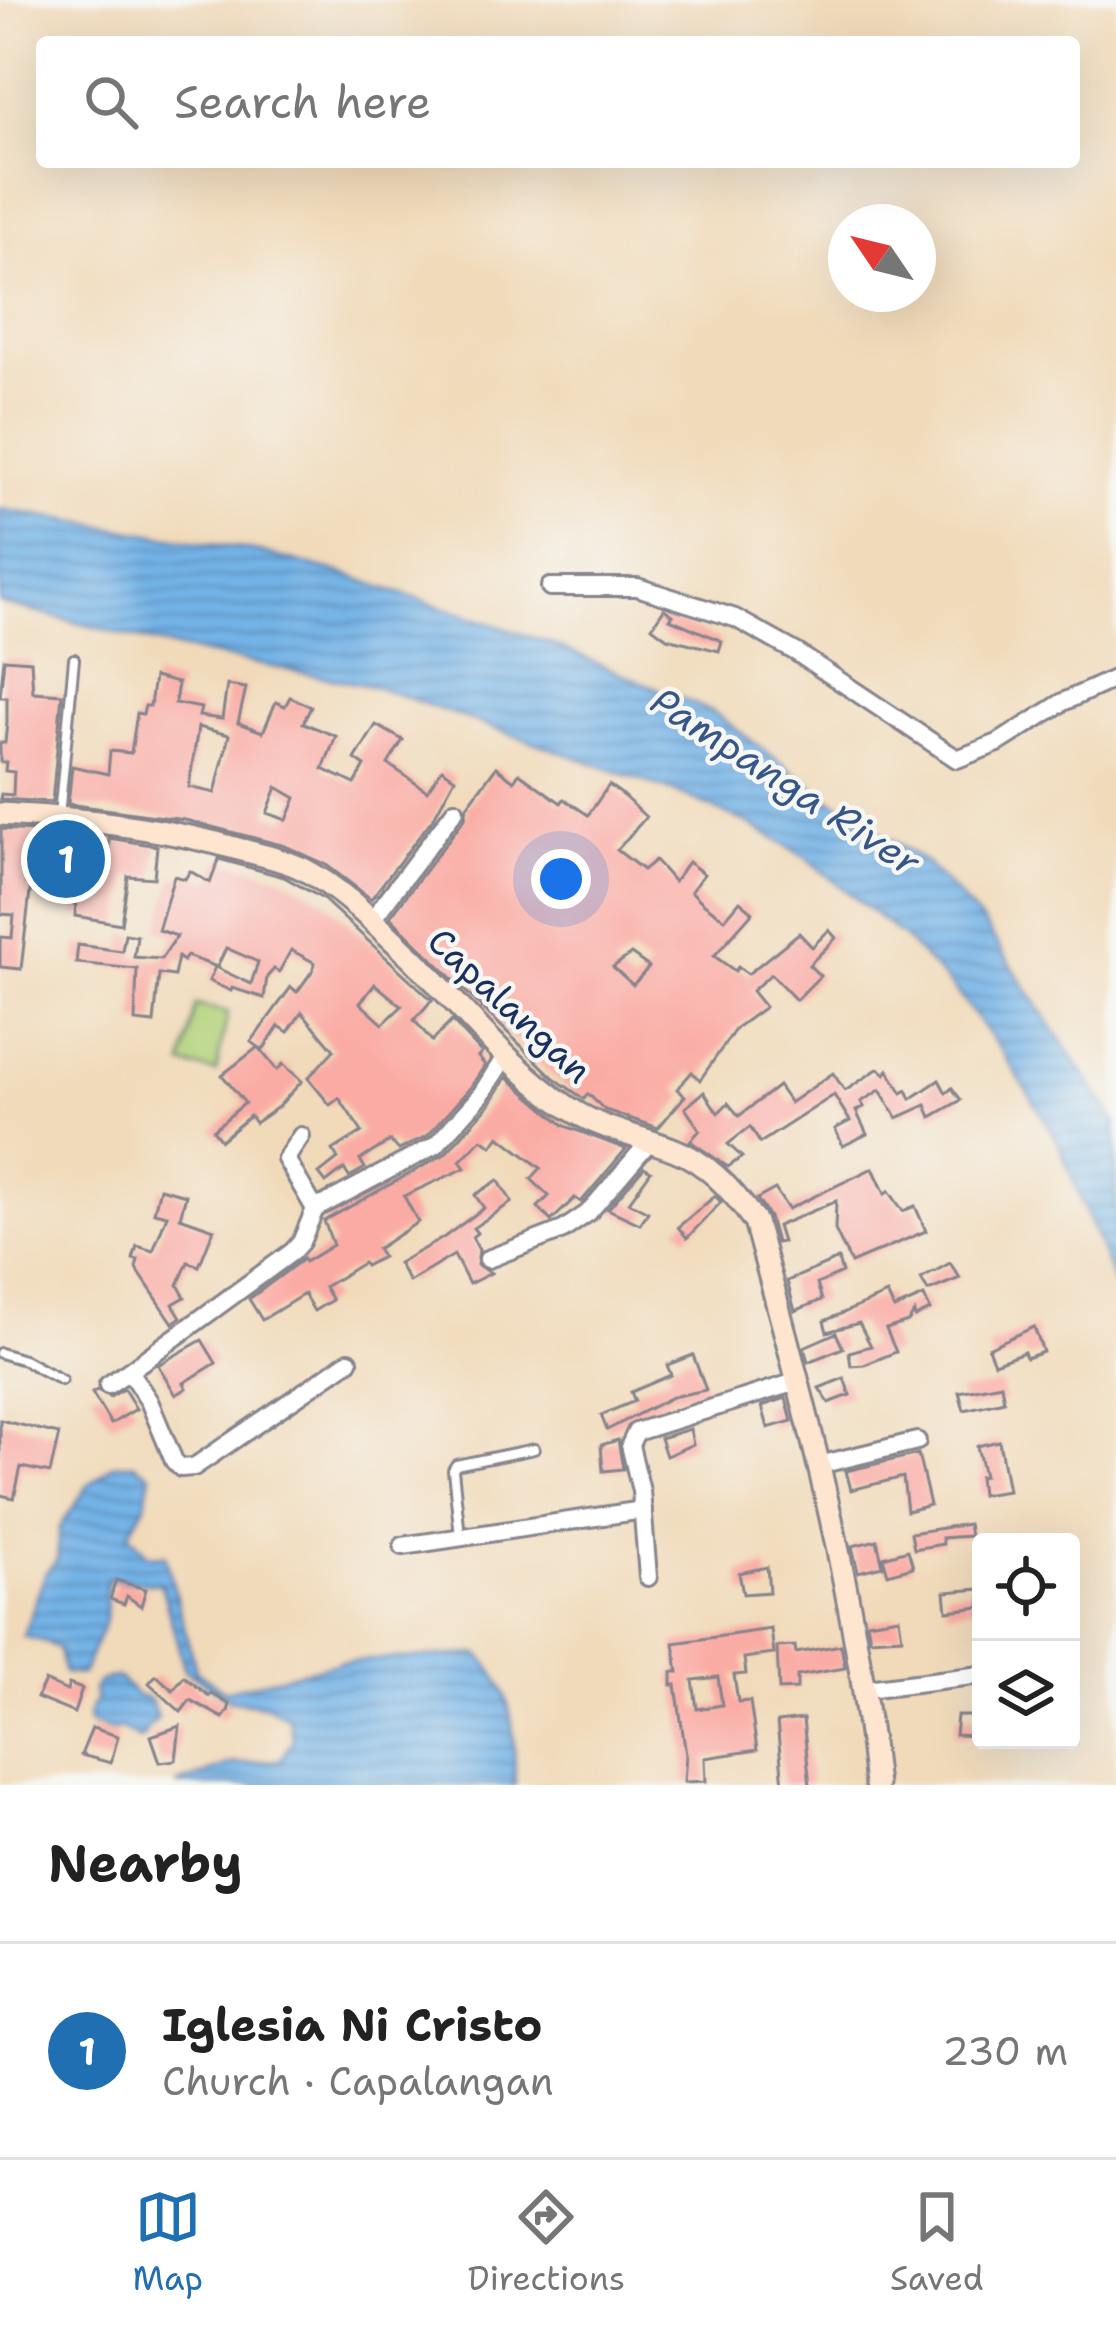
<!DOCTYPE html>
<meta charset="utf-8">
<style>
body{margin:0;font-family:"Shantell Sans",sans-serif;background:#f2f2f2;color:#222}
.controls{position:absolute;right:36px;bottom:36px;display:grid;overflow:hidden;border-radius:12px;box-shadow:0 12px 48px #0002}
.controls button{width:108px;height:108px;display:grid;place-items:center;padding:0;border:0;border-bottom:3px solid #e0e0e0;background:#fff;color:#222;font:60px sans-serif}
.compass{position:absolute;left:828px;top:204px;width:108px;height:108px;border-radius:50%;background:#fff;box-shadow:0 12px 48px #0002;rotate:305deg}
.you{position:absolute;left:561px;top:879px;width:42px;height:42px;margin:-30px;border:9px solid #fff;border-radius:50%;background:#1a73e8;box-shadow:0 0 0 18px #1a73e833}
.badge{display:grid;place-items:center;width:78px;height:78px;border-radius:50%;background:#1f6fb2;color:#fff;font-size:39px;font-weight:700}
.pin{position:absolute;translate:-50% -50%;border:6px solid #fff;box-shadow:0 3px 12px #0006}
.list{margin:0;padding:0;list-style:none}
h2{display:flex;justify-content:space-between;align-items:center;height:156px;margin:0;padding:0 48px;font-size:51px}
h2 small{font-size:39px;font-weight:400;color:#767676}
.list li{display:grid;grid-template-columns:78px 1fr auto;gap:36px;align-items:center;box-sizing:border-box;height:216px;padding:0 48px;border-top:3px solid #e0e0e0}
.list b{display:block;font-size:45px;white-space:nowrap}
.list p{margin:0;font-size:39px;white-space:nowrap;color:#767676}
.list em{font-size:39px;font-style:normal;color:#767676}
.icon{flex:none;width:66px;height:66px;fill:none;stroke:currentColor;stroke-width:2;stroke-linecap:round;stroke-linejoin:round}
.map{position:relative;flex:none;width:1116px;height:1785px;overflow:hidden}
.search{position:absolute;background:#fff;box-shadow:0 12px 48px #0002;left:36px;right:36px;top:36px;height:132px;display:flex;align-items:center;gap:30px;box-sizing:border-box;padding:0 42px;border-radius:12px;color:#767676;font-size:45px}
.sheet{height:372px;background:#fff}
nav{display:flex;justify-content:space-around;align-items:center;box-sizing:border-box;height:168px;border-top:3px solid #e0e0e0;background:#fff;font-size:33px;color:#767676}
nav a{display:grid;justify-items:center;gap:6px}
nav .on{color:#1f6fb2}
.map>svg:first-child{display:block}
.green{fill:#b4d279;stroke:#68806c;stroke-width:3}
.water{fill:url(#water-rules);stroke:#4770a2;stroke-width:3}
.building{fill:#faaca4;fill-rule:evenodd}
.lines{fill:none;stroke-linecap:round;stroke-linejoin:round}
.lane-casing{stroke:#86848c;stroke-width:14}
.street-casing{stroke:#86848c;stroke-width:22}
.secondary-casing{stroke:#86848c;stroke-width:27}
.lane{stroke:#fff;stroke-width:8}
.street{stroke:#fff;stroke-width:16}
.secondary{stroke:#fde5d0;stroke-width:21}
.labels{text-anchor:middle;stroke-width:9;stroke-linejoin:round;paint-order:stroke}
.street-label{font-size:36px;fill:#1b2f5e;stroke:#f6f6f2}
.water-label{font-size:39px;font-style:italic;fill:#355687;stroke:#f6f6f2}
</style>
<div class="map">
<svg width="1116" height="1785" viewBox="0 0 1116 1785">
<defs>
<pattern id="water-rules" width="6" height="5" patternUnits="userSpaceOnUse" patternTransform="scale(3)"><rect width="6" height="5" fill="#73b2e6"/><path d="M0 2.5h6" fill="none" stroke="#5e91be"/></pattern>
</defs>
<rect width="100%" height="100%" fill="#f6f6f2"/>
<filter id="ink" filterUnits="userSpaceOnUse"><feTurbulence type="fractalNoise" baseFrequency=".00833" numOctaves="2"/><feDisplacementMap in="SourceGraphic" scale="24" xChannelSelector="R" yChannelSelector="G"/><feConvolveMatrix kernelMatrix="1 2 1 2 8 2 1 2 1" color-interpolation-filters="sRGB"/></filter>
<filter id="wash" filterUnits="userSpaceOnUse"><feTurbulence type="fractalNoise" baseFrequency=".004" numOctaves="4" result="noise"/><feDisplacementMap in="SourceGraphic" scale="48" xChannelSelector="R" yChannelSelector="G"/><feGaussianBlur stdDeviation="2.7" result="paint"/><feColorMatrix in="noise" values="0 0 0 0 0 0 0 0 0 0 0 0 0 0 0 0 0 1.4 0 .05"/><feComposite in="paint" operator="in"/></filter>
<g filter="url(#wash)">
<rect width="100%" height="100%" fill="#f1daba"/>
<path class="green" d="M196,1005l32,7 -12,60 -33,-7z"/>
<g class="water">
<path d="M0,509l259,43 81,21 209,70 164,69 107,80 105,70 58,61 133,199v166l-59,-149 -53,-85 -49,-64 -53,-54 -97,-79 -54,-32 -73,-32 -301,-106 -197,-38 -180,-46z"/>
<path d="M114,1464h21l16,11 -6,30 -16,29 20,22 16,-1 31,116 29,20 116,-29 138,-8c37,38 35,81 36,131h-339l56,-21 48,-4 13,-20 -5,-23 -20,-11 -37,-6 -46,-30 -24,-86 -54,-5 -2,42 -23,54 -18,-2 -5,-23 -13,-8 -23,-6 23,-64 11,-12 3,-33 27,-40z"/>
<path d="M110,1678h9l18,18 13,3 7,19 -12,13v5l-6,3 -18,-11 -8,2 -24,-7 -1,-8 8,-16 -3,-9 5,-8z"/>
</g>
<g id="blocks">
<g class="building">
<path d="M664,609l9,6 -3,4 52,22 -3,10 -52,-13 -15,-11z"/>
<path d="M4,659l27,2 2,31 29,2 -10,108 -52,-3 1,-5 12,1 1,-23 -9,-1 1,-9h-6v-19h5l2,-21v-25h-7z"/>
<path d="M154,677l24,6 -3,20 26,5 -2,8 23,3 5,-34 19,3 -8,35 25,9 13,-30 9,4 5,-9 21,10 -8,16 33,13 -13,33 32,15 10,-18 -10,-7 21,-34 27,15 -15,24 39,27 15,-22 13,9 -21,39 -63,82 -46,-35 -40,-18 -100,-26 -117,-16 4,-38 36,8 2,-23 21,2 6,-40 6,1 2,-8h5zM198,727l31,8 -14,58 -26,-6zM277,787l19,11 -9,22 -20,-7z"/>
<path d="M496,767l18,14 5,-8 42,30 3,-4 24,16 21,-30 11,8 26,24 -29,33 26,20 12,-10 19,22 14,-20 16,12 -13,17 12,12 22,16 15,-18 13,11 -39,44 21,15 3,-4 10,7 51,-41 13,14 17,-17 7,8 -27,27 11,11 -24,24 -25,-26 -19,17 13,16 -29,21 -36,52 -8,-8 -15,17 8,7 -27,32 -53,-18 -17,-16 -4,5 -30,-21 -164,-161 75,-99 2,-12zM631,954l18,13 -16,18 -20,-18z"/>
<path d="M1,829l34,2 -2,25h-5l-2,27h5l-10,86 -21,-2v-30l12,1 2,-23 -13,-1z"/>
<path d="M109,838l48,8 -3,32 -26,-2 -7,48 -46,-8 1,-12 -17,-1 2,-26 -8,-1 3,-36 53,8z"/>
<path d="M219,859l65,18 39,22 109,101 -18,20 18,21 20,-20 30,32 -4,4 7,8 -15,23 -42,47 -29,15 -9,-9 -30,19 5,8 -16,9 -5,-8 -18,14 -7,-9 19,-15 -5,-9 29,-18 -23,-34 -9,7 -22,-27 26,-28 -32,-38 -14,20 -9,-6 -16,24 -12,-8 40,-55 6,5 16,-22 2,-7 -24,-13 -12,22 -5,-3 -7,8 -3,21 -32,-10 -1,3 -22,-10 6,-14 36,17 7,-22 -32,-14 -9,19 -30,-11 -4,5 -5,-4 -4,19 -15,-2 -5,49 -19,-2 2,-52 -61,-6 2,-18 44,6 3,-17 12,2 -3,21 27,2 16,-23 -19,-6 16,-54 11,3 5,-8 20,12zM375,984l27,22 -19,18 -23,-21z"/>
<path d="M258,1047l19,23 6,-6 19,17 -24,26 -23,16 -5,-7 -29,24 -8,-10 32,-27 -23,-28z"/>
<path d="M879,1068l6,6 3,-4 14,23 5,-3 4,9 28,-19 7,13 6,-5 9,12 -30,17 -5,-12 -29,13 -17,-28 -19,12 3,5 -8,4 11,23 -24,12 -8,-17 15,-8 -16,-26 -74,48 -10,-16 -22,17 14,13 -14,10 -38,-26 10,-11 -15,-22 19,-16 14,21 10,-10 11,13 39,-30 12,17 43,-30 12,18z"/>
<path d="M507,1077l58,49 61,23 -45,53 -6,-4 -24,23 -13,-14 11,-11 -18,-17 10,-11 -42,-32 -7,10 -10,-7 -22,22 5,7 -61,28 14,26 -41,27 5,8 -17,9 -2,-3 -39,24 8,13 -18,11 -10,-17 -42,26 -13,-21 54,-40 2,3 28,-17 -9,-24 121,-67 45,-50z"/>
<path d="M644,1167l7,4 -22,31 19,10 -8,12 -32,-15z"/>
<path d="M873,1168l12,26 4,-3 14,20 12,-5 11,25 -75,32 -16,-33 1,-29 -59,25 5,16 -6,1 -7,-26 -12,-18 18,-10 13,20z"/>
<path d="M498,1180l14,22 -39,26 4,5 -5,4 7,13 -2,15 14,8 -22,11 -15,-29 -45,27 -11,-19 45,-25 41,-30 -9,-13z"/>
<path d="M160,1188l26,7 -6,22 34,12 -15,37 -11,-4 -10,23 7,12 -12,7 8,13 -8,6 -37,-55 2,-8 -5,-1 4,-13 16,5 14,-36 -13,-3z"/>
<path d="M715,1196l6,6 -34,36 -9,-11z"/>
<path d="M838,1259l4,14 -25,11 5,16 -27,11 -8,-30z"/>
<path d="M950,1263l10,15 -32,13 -7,-12z"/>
<path d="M887,1294l7,15 30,-13 6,14 -15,7 -1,-4 -6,9 -22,7 10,23 -32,13 -13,1 -2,-14 22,-6 -12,-23 -32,9 -3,-11z"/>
<path d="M1034,1327l9,25 -17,6 -2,-6 -30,11 -6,-15z"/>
<path d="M836,1333l7,15 -35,14 -4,-15z"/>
<path d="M202,1340l14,23 -32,20 3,5 -11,7 -18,-30z"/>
<path d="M693,1355l13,35 -34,7 -65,33 -6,-15 34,-14 -4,-9 40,-17 -4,-10z"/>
<path d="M844,1378l6,17 -21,8 -10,-15z"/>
<path d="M1001,1384l3,17 -40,9 -5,-18z"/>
<path d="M124,1389l12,20 -25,15 -19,-31 5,-3 13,7z"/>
<path d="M786,1398l6,23 -24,7 -6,-22z"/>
<path d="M0,1420l59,14 -9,39 -29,-6 -7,31 -14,-3z"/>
<path d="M690,1429l3,15 -27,12 -6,-18z"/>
<path d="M618,1440l5,29 -20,2 -2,-26z"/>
<path d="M999,1441l9,50 -27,4 -2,-18 5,-1 -7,-30z"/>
<path d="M918,1454l12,51 -23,6 -4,-34 -52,13 -5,-19z"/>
<path d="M968,1524l2,12 -28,2 1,6 -29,5 -3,-16z"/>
<path d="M877,1540l6,26 -25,6 -6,-26z"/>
<path d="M908,1550l5,17 -25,7 -5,-17z"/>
<path d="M767,1567l2,25 -26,2 -4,-21z"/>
<path d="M116,1580l30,9 -5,17 -14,-10 -3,8 -14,-5z"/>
<path d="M981,1589v18l-34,4 -2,-19z"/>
<path d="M899,1617l3,20 -32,2 -3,-17z"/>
<path d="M771,1629l3,25 -30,4 2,16 -12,1 4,27 12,-1 7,49 -52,8 1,23 -22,1 2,-27 -10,-70h-4v-13h6l-4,-29zM718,1677l4,28 -25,4 -4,-29z"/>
<path d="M841,1645l4,23 -48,8v13l-18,1 -2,-43 18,-1 1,7z"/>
<path d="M156,1675l17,15 11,-14 25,20 2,-3 19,12 -2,6 -5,7 -33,-18 -9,12 -32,-29z"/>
<path d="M45,1681l22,10 2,-7 13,5 -8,24 -37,-15z"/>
<path d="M957,1716h22v20l-24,-1z"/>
<path d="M803,1719l7,66h-27l-6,-63z"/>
<path d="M180,1726l-4,34 -16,2 -9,-26z"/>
<path d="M92,1728l26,8 -7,27 -30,-8z"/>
</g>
</g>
</g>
<g filter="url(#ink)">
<use href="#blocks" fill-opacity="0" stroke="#86848c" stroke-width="3"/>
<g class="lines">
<g class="lane-casing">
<g id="lane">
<path d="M59,816l15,-157"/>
<path d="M0,1353l24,7 37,20"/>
<path d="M460,1536l-7,-66 3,-5 78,-16"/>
</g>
</g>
<g class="street-casing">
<g id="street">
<path d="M550,587h87l98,31 61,34 161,107 41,-16 65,-41 53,-24"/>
<path d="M371,921l84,-111"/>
<path d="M301,1136l-15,23 29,50"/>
<path d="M488,1259l75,-29 25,-17 61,-71"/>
<path d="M349,1361l-155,106 -13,1 -7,-7 -25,-60 -20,-30 163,-119 9,-10 14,-33 121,-64 44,-49 26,-41"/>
<path d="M108,1385l21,-14"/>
<path d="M819,1465l98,-24"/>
<path d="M403,1546l240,-36"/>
<path d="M648,1577l-7,-86 -11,-46 6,-13 163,-51"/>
<path d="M866,1689l115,-14"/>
</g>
</g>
<g class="secondary-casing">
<path id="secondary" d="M0,814c82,4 163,13 242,36 20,5 43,10 61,19 39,20 74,56 106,86 52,50 97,110 157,151 34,24 71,29 109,44 34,13 60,43 80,72 51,185 101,372 121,563"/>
</g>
<use href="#lane" class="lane"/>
<use href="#street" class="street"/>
<use href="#secondary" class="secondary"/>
</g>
</g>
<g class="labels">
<g class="street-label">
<text transform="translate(510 1005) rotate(43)" y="13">Capalangan</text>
</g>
<g class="water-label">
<text transform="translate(786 781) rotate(33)" y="14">Pampanga River</text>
</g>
</g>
</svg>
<div class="controls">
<button><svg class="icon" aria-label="locate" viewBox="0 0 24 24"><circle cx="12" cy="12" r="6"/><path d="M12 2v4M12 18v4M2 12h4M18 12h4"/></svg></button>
<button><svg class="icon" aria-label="layers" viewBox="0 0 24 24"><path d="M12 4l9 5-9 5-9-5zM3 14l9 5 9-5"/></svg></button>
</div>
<svg class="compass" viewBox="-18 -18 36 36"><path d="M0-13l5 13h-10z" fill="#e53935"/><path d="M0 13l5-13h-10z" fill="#767676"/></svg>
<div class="you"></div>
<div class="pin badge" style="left:66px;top:859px">1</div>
<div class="search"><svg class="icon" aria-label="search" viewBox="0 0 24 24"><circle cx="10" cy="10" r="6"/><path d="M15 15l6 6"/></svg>Search here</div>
</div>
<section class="sheet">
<h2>Nearby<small></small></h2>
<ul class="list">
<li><span class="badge">1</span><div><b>Iglesia Ni Cristo</b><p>Church · Capalangan</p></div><em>230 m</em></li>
</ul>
</section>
<nav>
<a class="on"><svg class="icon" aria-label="map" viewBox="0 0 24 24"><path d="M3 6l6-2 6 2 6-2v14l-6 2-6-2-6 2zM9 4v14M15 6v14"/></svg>Map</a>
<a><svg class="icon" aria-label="directions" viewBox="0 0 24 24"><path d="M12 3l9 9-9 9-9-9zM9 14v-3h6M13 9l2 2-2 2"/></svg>Directions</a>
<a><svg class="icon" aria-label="saved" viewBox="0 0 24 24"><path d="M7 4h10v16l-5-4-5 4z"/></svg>Saved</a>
</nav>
